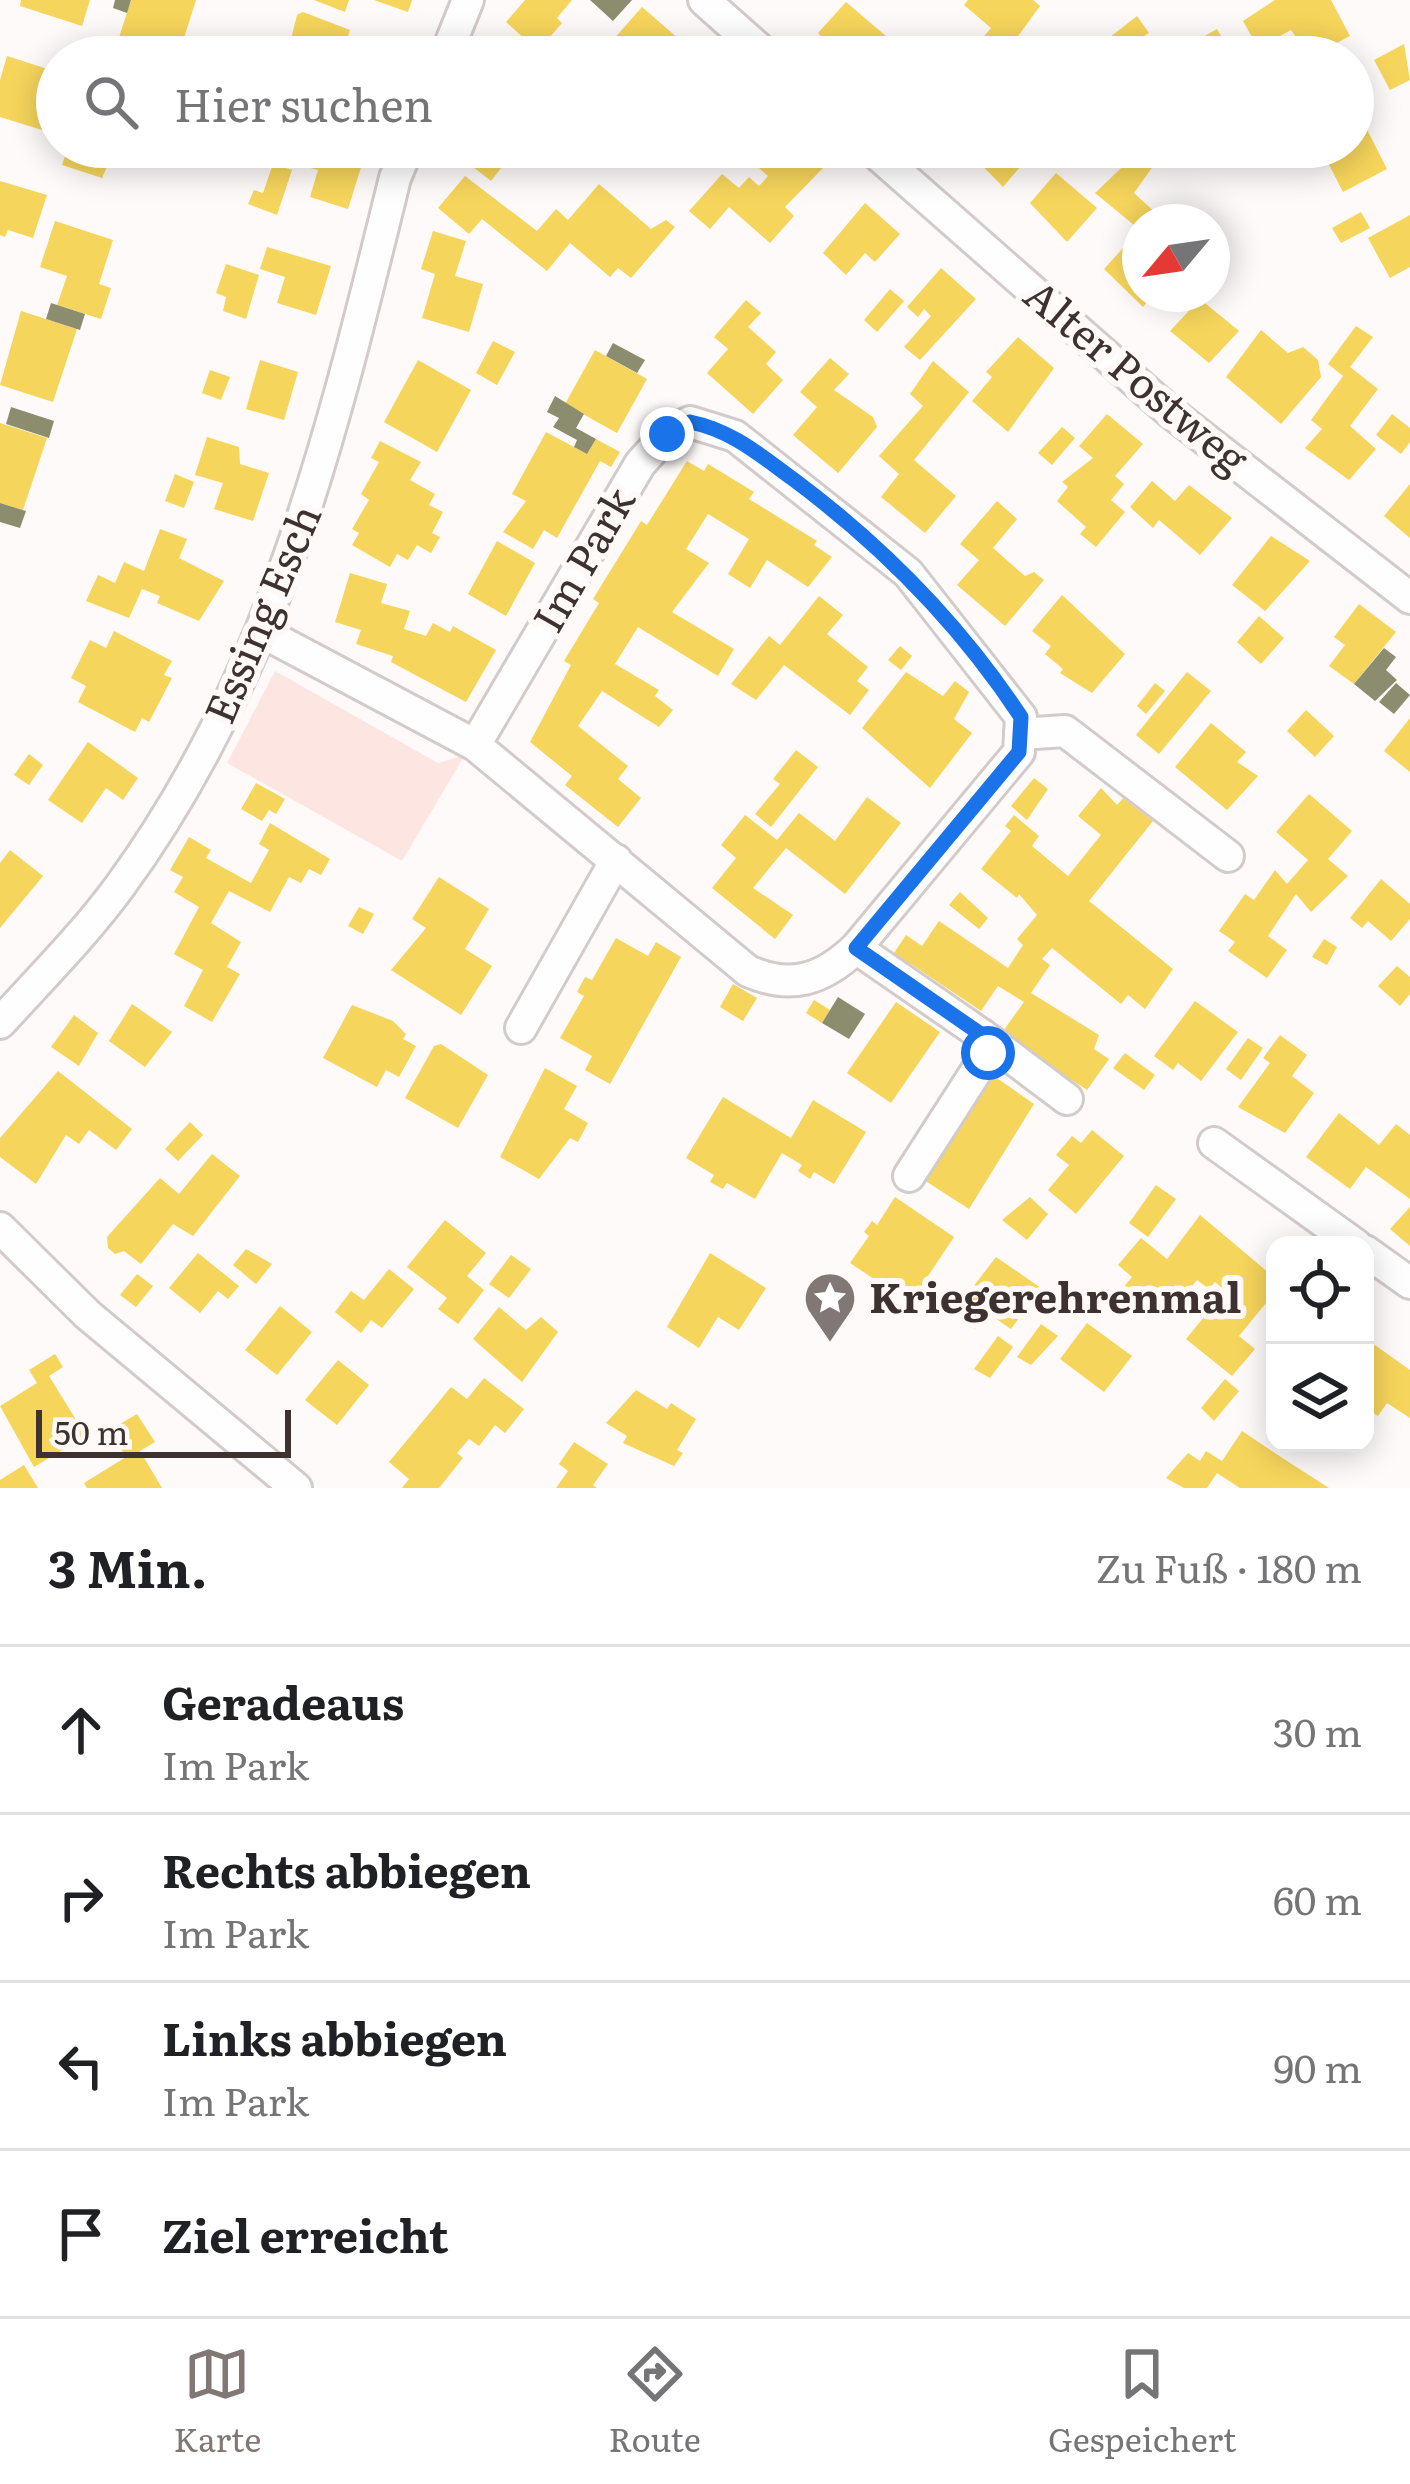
<!DOCTYPE html>
<html lang="de">
<meta charset="utf-8">
<style>
body{margin:0;font-family:Literata,serif;background:#f6f6f6;color:#202124}
.controls{position:absolute;right:36px;bottom:36px;display:grid;overflow:hidden;border-radius:24px;box-shadow:0 6px 30px #0003}
.controls button{width:108px;height:108px;display:grid;place-items:center;padding:0;border:0;border-bottom:3px solid #e0e0e0;background:#fff;color:#202124;font:60px sans-serif}
.compass{position:absolute;left:1122px;top:204px;width:108px;height:108px;border-radius:50%;background:#fff;box-shadow:0 6px 30px #0003;rotate:241deg}
.scale{position:absolute;left:36px;bottom:30px;width:255px;box-sizing:border-box;padding-left:12px;border:6px solid #3d3230;border-top:0;font-size:33px;line-height:42px;white-space:nowrap;color:#3d3230;-webkit-text-stroke:9px #fff9f8;paint-order:stroke}
.stop{position:absolute;width:36px;height:36px;margin:-27px;border:9px solid #1a73e8;border-radius:50%;background:#fff}
.stop.end{background:#1a73e8;border-color:#fff;box-shadow:0 3px 12px #0008}
.list{margin:0;padding:0;list-style:none}
h2{display:flex;justify-content:space-between;align-items:center;height:156px;margin:0;padding:0 48px;font-size:51px}
h2 small{font-size:39px;font-weight:400;color:#757577}
.list li{display:grid;grid-template-columns:78px 1fr auto;gap:36px;align-items:center;box-sizing:border-box;height:168px;padding:0 48px;border-top:3px solid #e0e0e0}
.list b{display:block;font-size:45px;white-space:nowrap}
.list p{margin:0;font-size:39px;white-space:nowrap;color:#757577}
.list em{font-size:39px;font-style:normal;color:#757577}
.icon{flex:none;width:66px;height:66px;fill:none;stroke:currentColor;stroke-width:2;stroke-linecap:round;stroke-linejoin:round}
.map{position:relative;flex:none;width:1410px;height:1488px;overflow:hidden}
.search{position:absolute;background:#fff;box-shadow:0 6px 30px #0003;left:36px;right:36px;top:36px;height:132px;display:flex;align-items:center;gap:30px;box-sizing:border-box;padding:0 42px;border-radius:66px;color:#757577;font-size:45px}
.sheet{height:828px;background:#fff}
nav{display:flex;justify-content:space-around;align-items:center;box-sizing:border-box;height:168px;border-top:3px solid #e0e0e0;background:#fff;font-size:33px;color:#757577}
nav a{display:grid;justify-items:center;gap:6px}
nav .on{color:#817876}
.map>svg:first-child{display:block}
.green{fill:#fde6e1}
.homes{fill:#f6d55c}
.industry{fill:#8c8c6e}
.lines{fill:none;stroke-linecap:round;stroke-linejoin:round}
.minor-casing{stroke:#d2cbca;stroke-width:36}
.minor{stroke:#fffefe;stroke-width:30}
.route{stroke:#1a73e8;stroke-width:15}
.labels{text-anchor:middle;stroke-width:12;stroke-linejoin:round;paint-order:stroke}
.street-label{font-size:42px;fill:#3d3230;stroke:#fff9f8}
.poi-label{font-size:42px;font-weight:bold;fill:#3d3230;stroke:#fff9f8;text-anchor:start}
</style>
<div class="map">
<svg width="1410" height="1488" viewBox="0 0 1410 1488">
<rect width="100%" height="100%" fill="#fefaf9"/>
<path class="green" d="M275,671l163,92 27,-8 -63,106 -175,-98z"/>
<g class="homes">
<path d="M21,0h69l-8,26 -62,-20z"/>
<path d="M131,0h65l-18,57h-32l-30,-10z"/>
<path d="M314,0h35l-4,12z"/>
<path d="M374,0h38l-4,12z"/>
<path d="M525,0h47l-15,18 5,5 -24,28 -32,-29z"/>
<path d="M968,0h65l7,6 -37,51h-37l25,-29 -27,-23z"/>
<path d="M1275,0h56l19,36 -40,21 -19,-27 -33,18 -15,-27z"/>
<path d="M846,2l41,35 -17,20h-30l-22,-24z"/>
<path d="M642,7l37,32 -16,18h-33l-18,-16z"/>
<path d="M303,12l47,18 -8,27 -55,-2 10,-40z"/>
<path d="M1137,16l12,17 -8,5 10,19h-36l6,-5 -11,-15z"/>
<path d="M1217,29l16,28h-66z"/>
<path d="M928,43l17,14h-29z"/>
<path d="M1404,44l6,36 -20,10 -16,-30z"/>
<path d="M7,56l50,16v20l-15,38 -42,-13v-37z"/>
<path d="M1353,102l34,67 -44,23 -23,-45h33z"/>
<path d="M68,147h75l-4,14 -26,-8 -11,25 -40,-13z"/>
<path d="M260,147h61l42,14 -15,48 -38,-12 8,-27 -60,-16z"/>
<path d="M459,147h58l-26,34 -36,-28z"/>
<path d="M778,147h25l22,19 -40,41 9,9 -24,27 -41,-36 -19,22 -21,-18 33,-37 17,14 10,-11 10,9 9,-10 -9,-8z"/>
<path d="M964,147h61l7,6 -29,34z"/>
<path d="M1141,149l15,13 -22,31 23,21 -17,8v8l-45,-37z"/>
<path d="M273,164l19,6 -15,45 -29,-11 6,-14 9,3z"/>
<path d="M1056,173l41,35 -30,34 -37,-39z"/>
<path d="M465,176l72,55 19,-22 12,11 31,-36 52,45 15,-9 9,7 -44,51 -13,-10 -8,9 -40,-34 -23,28 -65,-52 -13,15 -31,-26z"/>
<path d="M0,181l47,14 -14,43 -25,-8 -3,7 -5,-2z"/>
<path d="M865,203l35,31 -25,28 -10,-9 -19,22 -23,-22z"/>
<path d="M1361,212l9,16 -29,15 -9,-15z"/>
<path d="M1410,215v52l-20,11 -22,-40z"/>
<path d="M55,221l58,19 -14,44 12,4 -10,31 -44,-14 10,-29 -27,-9z"/>
<path d="M433,231l33,10 -11,35 28,8 -14,48 -47,-14 13,-44 -14,-5z"/>
<path d="M1132,238l8,6v50h14l-11,13 -39,-38z"/>
<path d="M267,247l64,19 -15,49 -39,-12 8,-26 -25,-8z"/>
<path d="M1212,255l15,14 -15,16z"/>
<path d="M226,264l33,11 -13,44 -23,-8 3,-14 -10,-4z"/>
<path d="M941,268l35,31 -56,61 -16,-13 27,-31 -7,-7 -6,8 -11,-10z"/>
<path d="M890,289l14,12 -27,31 -13,-12z"/>
<path d="M1200,299l39,32 -30,32 -39,-32z"/>
<path d="M746,300l15,13 -13,14 28,25 -10,12 17,16 -30,34 -46,-41 21,-24 -14,-12z"/>
<path d="M21,311l56,18 -24,73 -53,-17z"/>
<path d="M1356,326l17,11 -23,30 28,22 -28,37 26,23 -27,31 -44,-32 17,-19 -11,-9 32,-44 -15,-12z"/>
<path d="M1261,330l27,23 15,-6 15,13 3,17 -40,47 -55,-47z"/>
<path d="M1018,337l36,31 -46,64 -36,-31 20,-24 -6,-5z"/>
<path d="M493,341l22,11 -18,33 -21,-12z"/>
<path d="M595,350l52,29 -30,54 -52,-29z"/>
<path d="M830,358l19,16 -15,16 39,27 4,10 -39,46 -45,-38 24,-28 -17,-15z"/>
<path d="M260,360l38,12 -14,48 -38,-11z"/>
<path d="M418,360l53,30 -34,62 -53,-30z"/>
<path d="M933,361l36,31 -55,68 42,36 -31,37 -44,-36 18,-23 -20,-18 44,-50 -13,-12z"/>
<path d="M210,370l20,7 -9,23 -19,-7z"/>
<path d="M1107,414l36,30 -28,32 9,8 -13,16 14,12 -29,35 -16,-13 6,-7 -29,-26 11,-14 -6,-5 31,-24 -14,-12z"/>
<path d="M1392,414l18,14v14l-9,12 -25,-19z"/>
<path d="M0,423l47,15 -24,72 -23,-7z"/>
<path d="M1062,427l13,11 -23,27 -14,-12z"/>
<path d="M546,432l41,22 9,-15 24,13 -9,15 -11,-6 -43,77 -13,-8 -11,19 -30,-17 23,-31 -14,-7z"/>
<path d="M207,437l32,10 1,17 29,9 -16,48 -39,-12 9,-26 -28,-8z"/>
<path d="M380,441l41,21 -11,18 25,14 -6,11 14,7 -11,21 8,4 -9,16 -14,-8 -9,15 -11,-6 -7,13 -38,-22 7,-12 -7,-4 17,-29 -8,-6 18,-32 -8,-4z"/>
<path d="M687,461l17,10 4,-7 46,28 -5,7 68,42 -3,4 18,12 -24,30 -41,-27 -17,28 -22,-14 21,-35 -41,-25 -22,35 23,14 -37,49 62,37 -16,27 -80,-49 -23,37 44,26 -4,6 18,14 -14,17 -57,-36 -24,35 50,40 -10,13 23,19 -23,29 -53,-42 7,-9 -42,-34 41,-77 -7,-4 35,-58 -6,-4 48,-78 6,4z"/>
<path d="M175,474l19,8 -10,26 -19,-7z"/>
<path d="M1152,481l23,20 14,-16 43,33 -32,37 -41,-35 -6,8 -23,-21z"/>
<path d="M1410,484v54l-26,-22z"/>
<path d="M997,501l20,18 -24,29 32,28 9,-4 10,8 -39,46 -48,-41 22,-25 -19,-16z"/>
<path d="M160,529l27,10 -8,19 45,23 -25,40 -42,-18 3,-7 -18,-7 -13,29 -43,-17 12,-26 17,8 9,-21 20,9z"/>
<path d="M1271,536l39,25 -45,50 -33,-26z"/>
<path d="M497,541l38,22 -29,53 -38,-22z"/>
<path d="M350,573l37,11 -6,19 29,8 -6,18 22,7 7,-13 17,9 3,-6 43,24 -30,52 -75,-40 2,-6 -37,-12 5,-14 -26,-8z"/>
<path d="M1062,595l63,59 -33,39 -32,-20 3,-4 -18,-15 6,-8 -19,-15z"/>
<path d="M819,596l24,19 -16,19 41,33 -11,14 12,9 -19,25 -66,-50 -28,35 -25,-16 38,-48 11,9z"/>
<path d="M1359,604l37,28 -42,52 -25,-18 16,-21 -11,-8z"/>
<path d="M1259,616l25,22 -23,26 -24,-22z"/>
<path d="M114,631l58,30 -8,14 8,3 -23,44 -7,-4 -7,14 -57,-30 8,-16 -15,-8 19,-38 16,8z"/>
<path d="M900,646l12,10 -11,14 -13,-10z"/>
<path d="M906,672l37,24 12,-15 14,11 -15,27 18,14 -42,55 -68,-60z"/>
<path d="M1187,672l24,19 -52,63 -23,-19z"/>
<path d="M1155,683l10,8 -19,23 -9,-8z"/>
<path d="M1306,710l28,26 -19,21 -28,-26z"/>
<path d="M1410,718v54l-26,-21z"/>
<path d="M1211,723l35,29 -9,10 21,14 -31,34 -52,-43z"/>
<path d="M88,742l50,36 -15,22 -17,-12 -24,35 -34,-23z"/>
<path d="M796,750l22,17 -47,60 -16,-13 25,-30 -7,-5z"/>
<path d="M29,754l14,11 -14,20 -15,-10z"/>
<path d="M1034,778l14,11 -21,31 -16,-14z"/>
<path d="M256,783l29,16 -9,15 -7,-4 -7,11 -21,-12z"/>
<path d="M1101,788l16,17 6,-7 30,23 -64,80 84,68 -28,40 -17,-14 -7,9 -69,-56 -10,11 8,6 -19,28 68,42 -5,14 15,10 -22,31 -86,-56 23,-32 -26,-16 -17,25 -70,-47 -4,6 -17,-11 16,-24 16,11 17,-25 69,47 15,-23 -6,-6 20,-24 -18,-21 -2,4 -36,-29 30,-38 -6,-5 9,-11 25,21 -7,10 36,30 33,-41 -23,-19z"/>
<path d="M1309,794l43,37 -24,28 20,17 -37,36 -15,-18 -28,42 19,14 -20,28 -39,-27 7,-9 -16,-11 26,-37 9,6 21,-30 12,14 21,-24 -32,-28z"/>
<path d="M867,797l34,26 -56,71 -59,-46 -33,40 40,27 -18,24 -63,-51 24,-30 -15,-13 24,-30 32,25 22,-27 36,28z"/>
<path d="M270,823l60,36 -9,16 -12,-6 -8,14 -12,-6 -19,35 -41,-21 -18,32 30,19 -14,25 13,7 -28,48 -28,-16 19,-36 -29,-16 25,-47 -25,-15 9,-15 -13,-7 19,-33 22,13 -5,8 45,25 18,-33 -10,-6z"/>
<path d="M10,850l33,26 -43,52v-65z"/>
<path d="M439,877l50,32 -24,40 27,17 -31,49 -70,-45 35,-42 -14,-9z"/>
<path d="M1381,879l29,25v15l-19,22 -23,-20 -6,7 -12,-10z"/>
<path d="M960,892l28,26 -9,11 -30,-24z"/>
<path d="M359,907l15,7 -11,20 -15,-8z"/>
<path d="M616,938l32,18 8,-14 25,15 -71,127 -25,-14 7,-14 -32,-18 24,-42 -7,-4 8,-15 7,3z"/>
<path d="M1324,939l13,8 -10,18 -15,-8z"/>
<path d="M1397,966l13,11v17l-10,12 -22,-20z"/>
<path d="M733,984l24,14 -14,23 -23,-14z"/>
<path d="M814,1000l16,10 -8,13 -16,-10z"/>
<path d="M1195,1001l43,31 -37,49 -23,-18 -5,7 -19,-14z"/>
<path d="M896,1002l44,30 -49,71 -44,-30z"/>
<path d="M132,1004l40,28 -27,35 -36,-26z"/>
<path d="M352,1005l41,16 13,13 -3,5 13,7 -17,31 -13,-7 -9,17 -54,-29z"/>
<path d="M74,1015l24,18 -19,33 -28,-19z"/>
<path d="M1280,1035l27,20 -15,21 22,17 -29,40 -47,-26 32,-44 -7,-5z"/>
<path d="M1248,1038l15,10 -22,32 -15,-11z"/>
<path d="M441,1044l47,31 -30,53 -53,-30 29,-52z"/>
<path d="M1125,1053l30,22 -11,15 -31,-22z"/>
<path d="M545,1068l32,18 -13,23 24,14 -10,19 -8,-4 -31,41 -39,-22z"/>
<path d="M58,1071l74,58 -16,21 -27,-20 -10,14 -13,-9 -30,49 -36,-27v-19z"/>
<path d="M991,1074l43,30 -65,105 -45,-29z"/>
<path d="M723,1097l68,41 22,-38 53,32 -32,52 -20,-12 -4,7 -12,-8 4,-6 -20,-12 -27,46 -28,-16 -4,6 -13,-7 4,-7 -28,-17z"/>
<path d="M1339,1113l40,32 17,-21 14,11v64l-44,-32 -16,22 -44,-32z"/>
<path d="M190,1122l13,13 -25,26 -13,-12z"/>
<path d="M1092,1130l32,26 -48,58 -28,-24 21,-25 -13,-10 16,-19 9,7z"/>
<path d="M212,1154l28,22 -47,60 -20,-12 -32,40 -17,-13 -9,3 -7,-6 -1,-11 53,-59 19,16z"/>
<path d="M1156,1185l20,14 -28,38 -19,-14z"/>
<path d="M895,1197l59,40 -44,66 -60,-40 19,-27 -5,-4 8,-11 5,4z"/>
<path d="M1030,1197l18,17 -21,26 -25,-20z"/>
<path d="M1410,1207v39l-20,-17z"/>
<path d="M1200,1215l75,63v14l-36,44 16,13 -23,27 -46,-37 39,-48 -10,-9 -6,7 -12,-9 -22,27 -14,-11 -11,14 -28,-21 10,-12 -14,-12 23,-27 26,21z"/>
<path d="M445,1220l41,33 -19,23 17,14 -26,34 -20,-15 9,-11 -40,-31z"/>
<path d="M246,1249l26,15 -16,20 -23,-19z"/>
<path d="M198,1253l41,33 -11,13 -10,-8 -18,22 -31,-25z"/>
<path d="M710,1253l56,35 -27,42 -21,-13 -19,31 -32,-21z"/>
<path d="M511,1255l20,14 -22,29 -20,-14z"/>
<path d="M996,1257l45,31 -30,41 -25,-17 -11,17 -22,-16z"/>
<path d="M389,1269l25,20 -32,39 -11,-8 -10,13 -26,-21 16,-21 13,9z"/>
<path d="M137,1274l16,12 -17,21 -16,-12z"/>
<path d="M280,1306l32,26 -35,43 -32,-25z"/>
<path d="M499,1307l27,23 15,-13 17,15 -36,50 -49,-43z"/>
<path d="M1087,1323l45,33 -28,36 -44,-33z"/>
<path d="M1041,1324l17,12 -27,29 -14,-8z"/>
<path d="M998,1336l15,11 -23,31 -16,-9z"/>
<path d="M1365,1338l45,32v48l-23,-15 -9,13 -13,-8z"/>
<path d="M55,1354l8,13 -14,9 37,60 -52,31 -34,-61 37,-23 -8,-13z"/>
<path d="M338,1360l31,25 -32,40 -32,-25z"/>
<path d="M484,1378l40,31 -19,24 -10,-8 -16,21 -10,-7 -12,14 6,5 -24,30h-37l7,-9 -20,-17 62,-75 16,12z"/>
<path d="M1225,1379l14,12 -25,30 -13,-13z"/>
<path d="M636,1390l31,19 4,-6 25,16 -19,31 6,3 -9,13 -51,-23 4,-7 -21,-13z"/>
<path d="M137,1414l18,28 -15,9 22,37h-75l-3,-5 42,-26 -16,-27z"/>
<path d="M1242,1431l42,28 45,29h-89l-23,-15 -10,15h-23l-18,-10 22,-25 12,8 6,-10 16,10z"/>
<path d="M574,1442l34,22 -15,21 4,3h-41l12,-17 -9,-7z"/>
<path d="M24,1465l14,23h-38v-8z"/>
</g>
<g class="industry">
<path d="M115,0h16l-4,13 -14,-5z"/>
<path d="M590,0h42l-19,21z"/>
<path d="M51,303l34,11 -5,16 -34,-11z"/>
<path d="M613,343l32,17 -8,13 -31,-17z"/>
<path d="M555,396l29,18 -8,14 20,11 -9,15 -13,-7 3,-7 -24,-13 6,-9 -12,-6z"/>
<path d="M11,407l43,14 -5,17 -43,-14z"/>
<path d="M0,503l26,8 -6,17 -20,-6z"/>
<path d="M1384,648l12,9 -10,13 11,10 -22,21 -21,-17z"/>
<path d="M1396,683l14,12 -16,19 -15,-12z"/>
<path d="M838,997l27,17 -16,25 -27,-16z"/>
</g>
<g class="lines">
<g class="minor-casing">
<g id="minor">
<path d="M704,0l64,57"/>
<path d="M445,57l23,-57"/>
<path d="M869,147l300,264 241,187"/>
<path d="M264,633l211,112 273,226c43,19 74,9 108,-23l163,-196 2,-35 -113,-144 -173,-137 -45,-14 -23,12 -27,30 -165,281"/>
<path d="M1020,734l45,-3 163,125"/>
<path d="M856,948l126,87"/>
<path d="M0,1023c40,-44 85,-89 120,-137 156,-213 213,-457 275,-708l13,-31"/>
<path d="M521,1028l95,-168"/>
<path d="M1214,1143l142,102"/>
<path d="M909,1176l79,-123 -6,-18 85,64"/>
<path d="M0,1228l88,87 208,173"/>
<path d="M1365,1251l45,32"/>
</g>
</g>
<use href="#minor" class="minor"/>
</g>
<g class="lines">
<path class="route" d="M667,434l23,-12c41,8 70,33 103,57 90,67 166,144 228,238l-2,35 -163,196 126,87 6,18"/>
</g>
<defs>
<g id="sight-pin" transform="scale(2.7)"><path d="M0 17L-7.5 6A9.5 9.5 0 1 1 7.5 6Z" fill="#817876" stroke="#fff9f8"/><path d="M0-6L1.8-2.2L6-1.7L2.9 1.2L3.7 5.4L0 3.3L-3.7 5.4L-2.9 1.2L-6-1.7L-1.8-2.2Z" fill="#fff"/></g>
</defs>
<g fill-rule="evenodd">
<use href="#sight-pin" x="830" y="1298"/>
</g>
<g class="labels">
<g class="street-label">
<text transform="translate(1136 377) rotate(40)" y="15">Alter Postweg</text>
<text transform="translate(584 560) rotate(-60)" y="15">Im Park</text>
<text transform="translate(263 614) rotate(-67)" y="15">Essing Esch</text>
</g>
<g class="poi-label">
<text x="869" y="1313">Kriegerehrenmal</text>
</g>
</g>
</svg>
<div class="controls">
<button><svg class="icon" aria-label="locate" viewBox="0 0 24 24"><circle cx="12" cy="12" r="6"/><path d="M12 2v4M12 18v4M2 12h4M18 12h4"/></svg></button>
<button><svg class="icon" aria-label="layers" viewBox="0 0 24 24"><path d="M12 4l9 5-9 5-9-5zM3 14l9 5 9-5"/></svg></button>
</div>
<svg class="compass" viewBox="-18 -18 36 36"><path d="M0-13l5 13h-10z" fill="#e53935"/><path d="M0 13l5-13h-10z" fill="#757577"/></svg>
<div class="scale">50 m</div>
<div class="stop" style="left:988px;top:1053px"></div>
<div class="stop end" style="left:667px;top:434px"></div>
<div class="search"><svg class="icon" aria-label="search" viewBox="0 0 24 24"><circle cx="10" cy="10" r="6"/><path d="M15 15l6 6"/></svg>Hier suchen</div>
</div>
<section class="sheet">
<h2>3 Min.<small>Zu Fuß · 180 m</small></h2>
<ul class="list">
<li><svg class="icon" aria-label="ahead" viewBox="0 0 24 24"><path d="M12 20V5M6 11l6-6 6 6"/></svg><div><b>Geradeaus</b><p>Im Park</p></div><em>30 m</em></li>
<li><svg class="icon" aria-label="right" viewBox="0 0 24 24"><path d="M7 20v-9h11M14 6l5 5-5 5"/></svg><div><b>Rechts abbiegen</b><p>Im Park</p></div><em>60 m</em></li>
<li><svg class="icon" aria-label="left" viewBox="0 0 24 24"><path d="M17 20v-9H6M10 6l-5 5 5 5"/></svg><div><b>Links abbiegen</b><p>Im Park</p></div><em>90 m</em></li>
<li><svg class="icon" aria-label="arrive" viewBox="0 0 24 24"><path d="M6 21V4h12l-3 4 3 4H6"/></svg><div><b>Ziel erreicht</b></div></li>
</ul>
</section>
<nav>
<a class="on"><svg class="icon" aria-label="map" viewBox="0 0 24 24"><path d="M3 6l6-2 6 2 6-2v14l-6 2-6-2-6 2zM9 4v14M15 6v14"/></svg>Karte</a>
<a><svg class="icon" aria-label="directions" viewBox="0 0 24 24"><path d="M12 3l9 9-9 9-9-9zM9 14v-3h6M13 9l2 2-2 2"/></svg>Route</a>
<a><svg class="icon" aria-label="saved" viewBox="0 0 24 24"><path d="M7 4h10v16l-5-4-5 4z"/></svg>Gespeichert</a>
</nav>
